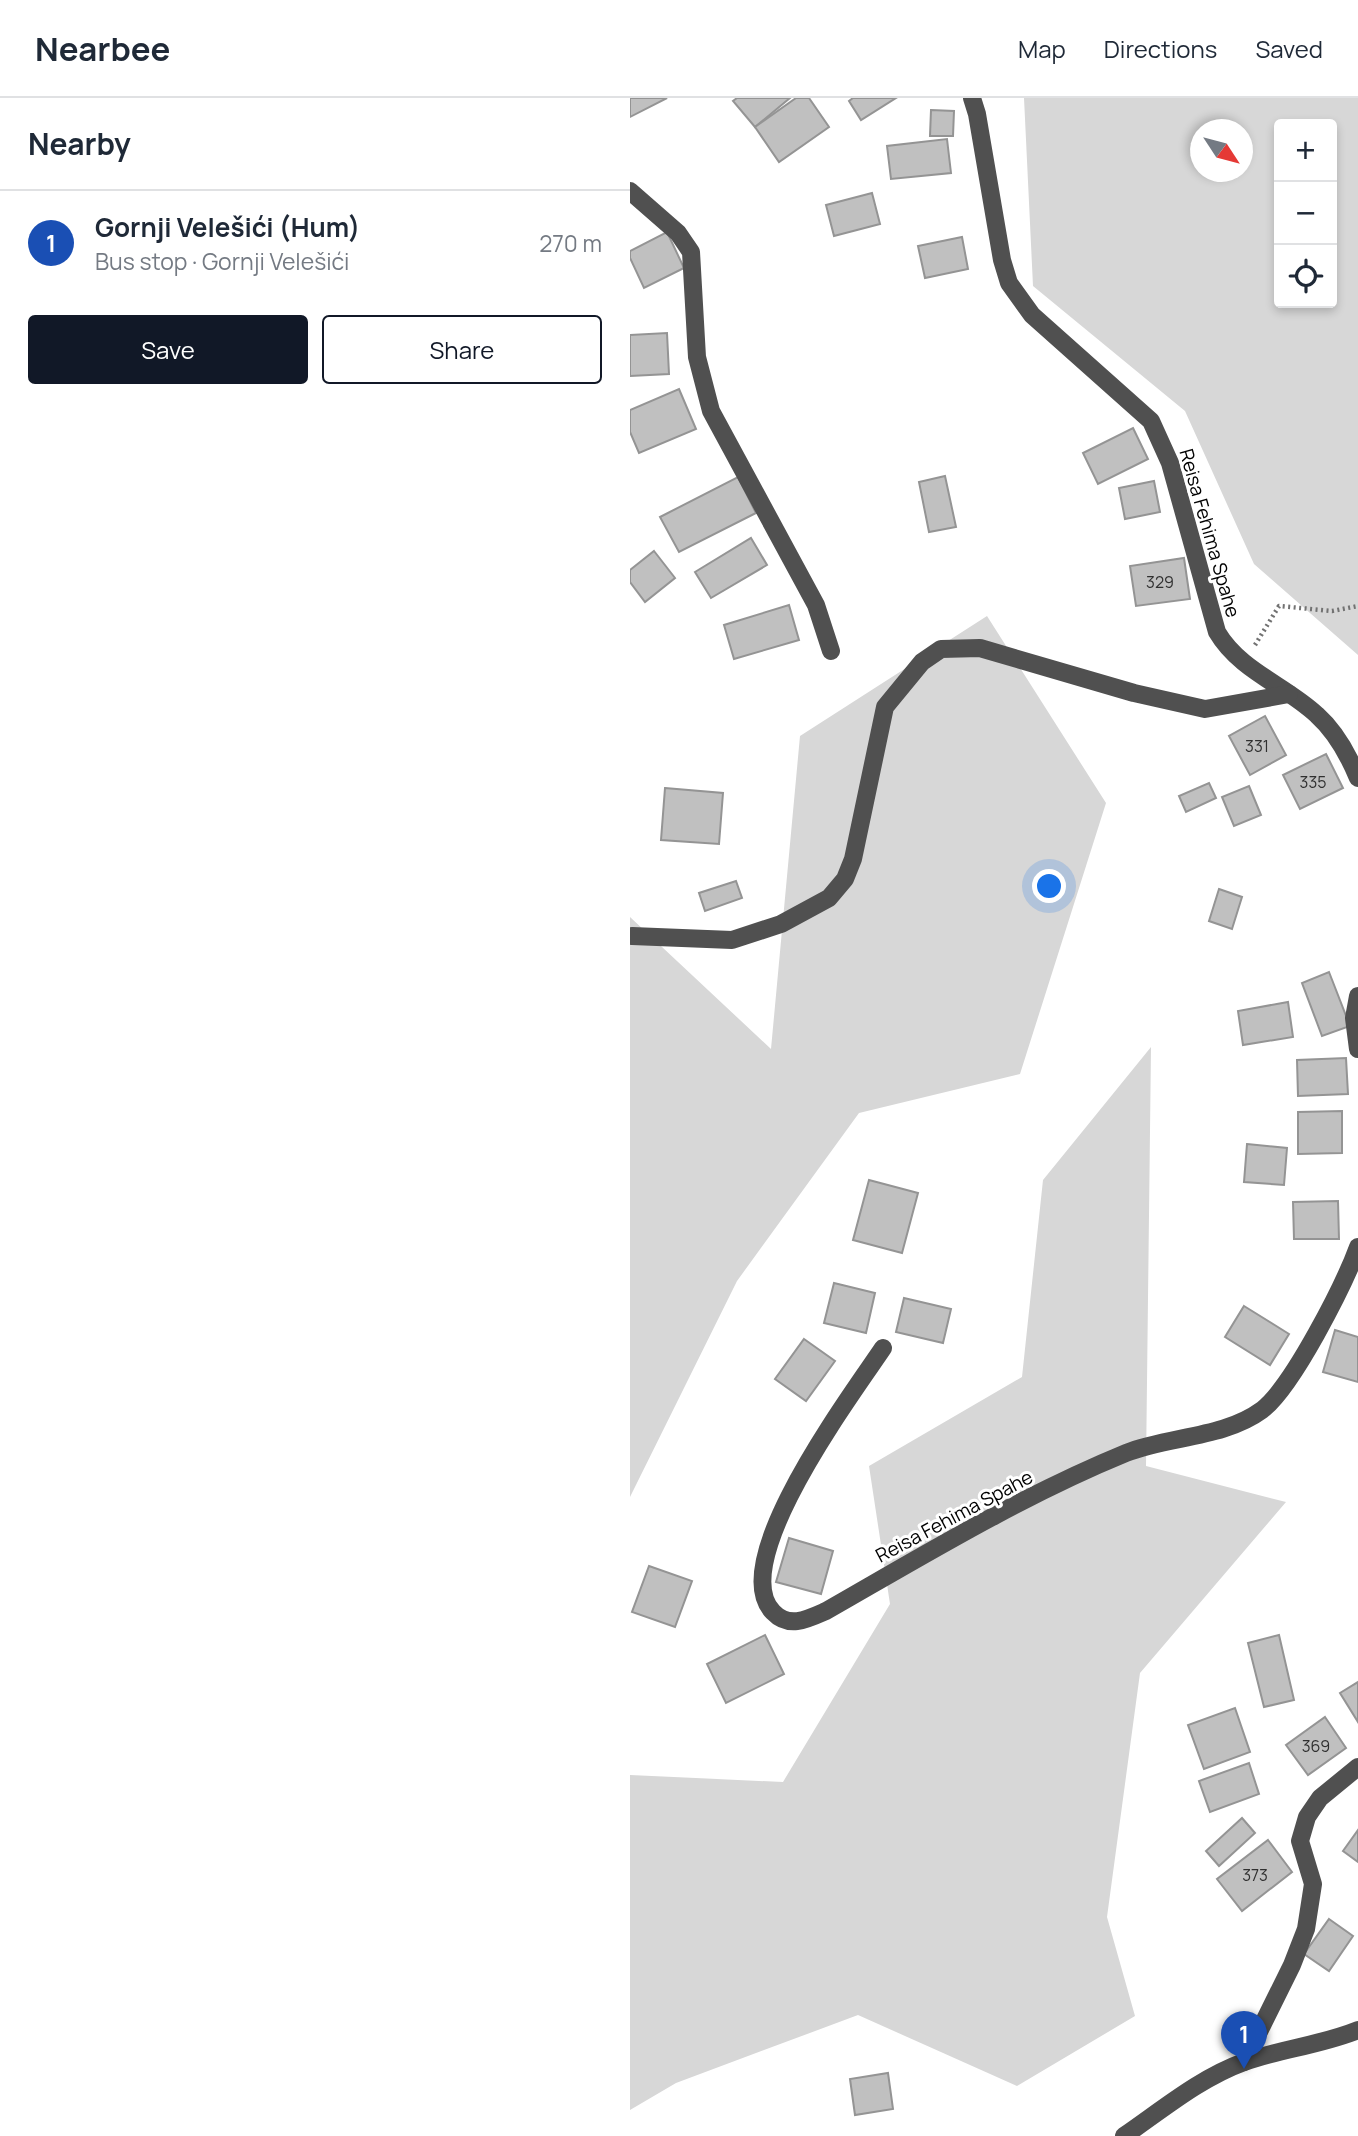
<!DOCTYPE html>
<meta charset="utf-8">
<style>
body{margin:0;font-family:Manrope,sans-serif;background:#f2f2f3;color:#1f2937}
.controls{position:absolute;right:21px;top:21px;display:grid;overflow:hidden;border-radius:7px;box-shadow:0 4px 10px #0003}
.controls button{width:63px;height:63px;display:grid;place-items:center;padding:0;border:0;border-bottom:2px solid #e0e1e3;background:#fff;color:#1f2937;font:35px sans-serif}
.compass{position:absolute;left:560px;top:21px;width:63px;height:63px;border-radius:50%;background:#fff;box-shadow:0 4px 10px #0003;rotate:126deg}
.you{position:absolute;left:420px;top:789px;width:24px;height:24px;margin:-18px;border:5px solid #fff;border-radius:50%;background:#1a73e8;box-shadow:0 0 0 10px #1a73e833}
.badge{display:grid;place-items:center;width:46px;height:46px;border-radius:50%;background:#111827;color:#fff;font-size:23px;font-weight:700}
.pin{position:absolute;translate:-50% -58px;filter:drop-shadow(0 2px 4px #0008)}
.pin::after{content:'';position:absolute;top:37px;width:24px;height:21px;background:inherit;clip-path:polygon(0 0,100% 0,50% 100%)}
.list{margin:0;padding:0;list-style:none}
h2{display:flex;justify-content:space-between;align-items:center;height:91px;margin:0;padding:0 28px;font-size:30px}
h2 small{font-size:23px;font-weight:400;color:#747a83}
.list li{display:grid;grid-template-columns:46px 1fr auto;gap:21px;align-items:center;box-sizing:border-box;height:105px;padding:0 28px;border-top:2px solid #e0e1e3}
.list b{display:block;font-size:26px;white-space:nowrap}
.list p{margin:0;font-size:23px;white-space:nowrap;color:#747a83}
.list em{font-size:23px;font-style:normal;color:#747a83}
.actions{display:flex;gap:14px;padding:21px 28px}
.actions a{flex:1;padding:16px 0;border:2px solid #111827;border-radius:7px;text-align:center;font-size:24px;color:#111827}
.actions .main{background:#111827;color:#fff}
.icon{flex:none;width:38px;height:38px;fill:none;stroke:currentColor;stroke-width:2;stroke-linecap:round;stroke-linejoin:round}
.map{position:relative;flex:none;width:728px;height:2038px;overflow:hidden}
header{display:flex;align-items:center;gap:42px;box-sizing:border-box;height:98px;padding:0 35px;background:#fff;border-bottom:2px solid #e0e1e3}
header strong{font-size:33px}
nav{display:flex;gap:38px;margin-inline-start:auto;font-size:24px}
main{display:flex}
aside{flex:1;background:#fff}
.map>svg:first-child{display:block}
.green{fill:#d7d7d7;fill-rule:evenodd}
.building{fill:#c0c0c0;stroke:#949494;stroke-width:2}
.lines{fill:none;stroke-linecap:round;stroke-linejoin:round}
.path{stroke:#727272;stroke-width:4.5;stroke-dasharray:2 3.5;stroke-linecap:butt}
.minor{stroke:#505050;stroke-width:18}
.labels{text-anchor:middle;stroke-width:6;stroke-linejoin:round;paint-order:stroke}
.number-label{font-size:16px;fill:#303030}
.street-label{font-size:19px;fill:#000;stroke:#fff}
</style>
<header>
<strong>Nearbee</strong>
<nav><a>Map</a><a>Directions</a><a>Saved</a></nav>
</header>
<main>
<aside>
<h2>Nearby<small></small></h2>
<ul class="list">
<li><span class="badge" style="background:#1a4fb4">1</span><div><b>Gornji Velešići (Hum)</b><p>Bus stop · Gornji Velešići</p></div><em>270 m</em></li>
</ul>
<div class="actions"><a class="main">Save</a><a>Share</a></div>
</aside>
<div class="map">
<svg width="728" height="2038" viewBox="0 0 728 2038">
<rect width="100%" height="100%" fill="#fff"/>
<g class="green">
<path d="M394,0h334v557l-104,-91 -69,-153 -152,-125zM702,26v179h-53v-179zM570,32h42v42h-42z"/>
<path d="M357,518l119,187 -86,271 -161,39 -122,168 -107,216v-580l141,132 29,-313z"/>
<path d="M521,949l-5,419 140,36 -146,171 -33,244 28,99 -118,70 -159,-71 -182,68 -46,27v-335l153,7 107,-178 -21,-138 153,-89 21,-197z"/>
</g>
<g class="building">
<path d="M0,0h37l-37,19z"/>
<path d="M107,0h53l-35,29 -22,-26z"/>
<path d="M166,0h13l20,29 -50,35 -24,-35z"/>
<path d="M223,0h43l-35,22 -12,-19z"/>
<path d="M301,12l23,1 -1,25h-23z"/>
<path d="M317,41l4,34 -60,6 -4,-33z"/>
<path d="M242,95l8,31 -46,12 -8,-31z"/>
<path d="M37,134l17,36 -40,20 -14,-30v-7z"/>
<path d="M332,139l6,32 -43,9 -7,-32z"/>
<path d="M37,235l2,41 -39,2v-41z"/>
<path d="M49,291l17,40 -57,24 -9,-21v-22z"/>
<path d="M503,330l15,31 -50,25 -15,-31z"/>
<path d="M315,378l11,51 -27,5 -10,-50z"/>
<path d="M108,379l18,36 -77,39 -19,-35z"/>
<path d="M524,383l6,31 -35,7 -6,-31z"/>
<path d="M121,440l16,27 -56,33 -16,-26z"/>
<path d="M24,453l21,27 -30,24 -15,-20v-12z"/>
<path d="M554,460l6,41 -54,7 -6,-40z"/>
<path d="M159,507l10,35 -65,19 -10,-34z"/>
<path d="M635,618l21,39 -36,20 -21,-39z"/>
<path d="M696,656l17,34 -43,21 -17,-34z"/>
<path d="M579,685l7,15 -30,14 -7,-16z"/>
<path d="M619,688l12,29 -27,11 -12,-29z"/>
<path d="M35,690l58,5 -4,51 -58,-4z"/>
<path d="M106,783l6,17 -37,13 -6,-18z"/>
<path d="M589,791l23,8 -10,32 -23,-8z"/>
<path d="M699,874l21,54 -28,10 -20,-53z"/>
<path d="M658,904l5,35 -50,8 -5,-34z"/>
<path d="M716,960l2,36 -50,2 -1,-36z"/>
<path d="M712,1013v42l-44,1v-42z"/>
<path d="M617,1046l40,4 -3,37 -40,-3z"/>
<path d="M239,1082l49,13 -16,60 -49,-13z"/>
<path d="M708,1103l1,38h-45l-1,-37z"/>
<path d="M204,1185l41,10 -9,40 -42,-10z"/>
<path d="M274,1200l47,11 -8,34 -47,-11z"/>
<path d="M614,1208l45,28 -19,31 -45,-28z"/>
<path d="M705,1232l23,7v45l-35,-10z"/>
<path d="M174,1241l31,22 -29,40 -31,-22z"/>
<path d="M159,1440l44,13 -12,43 -45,-12z"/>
<path d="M19,1468l43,15 -17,46 -43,-15z"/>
<path d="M135,1537l19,39 -58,29 -19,-39z"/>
<path d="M649,1537l15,65 -30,7 -16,-64z"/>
<path d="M728,1584v40l-18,-29z"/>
<path d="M605,1610l15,44 -46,17 -16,-44z"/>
<path d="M695,1619l21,31 -38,27 -22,-30z"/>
<path d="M619,1665l10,31 -49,18 -11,-31z"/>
<path d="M612,1720l13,15 -36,33 -13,-15z"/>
<path d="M728,1732v32l-15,-11z"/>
<path d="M638,1742l24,32 -50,39 -25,-32z"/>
<path d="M699,1821l24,17 -24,35 -25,-17z"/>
<path d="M258,1975l5,36 -38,6 -5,-36z"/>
</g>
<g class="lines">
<path class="path" d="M625,547l24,-39 53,5 26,-5"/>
<g class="minor">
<path d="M342,0l5,16 25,146 7,23 23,32 119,106 19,42 47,169c23,39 68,53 100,83 19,17 31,39 41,63"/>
<path d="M0,93l48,42 13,19 6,105 14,54 105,194 15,46"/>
<path d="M2,838l100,4 49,-16 48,-26 16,-19 8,-20 32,-152 37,-45 19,-13 39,-1 154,45 71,16 84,-15"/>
<path d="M728,898l-4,22 4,31"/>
<path d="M253,1250c-30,45 -158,215 -110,264 16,17 35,7 53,-1 98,-56 195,-115 300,-158 43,-17 98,-15 136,-43 31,-24 82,-125 96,-163"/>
<path d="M614,1964l48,-97 14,-36 7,-45 -13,-43 7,-24 13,-19 38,-31"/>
<path d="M494,2038c38,-26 76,-58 120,-74 37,-13 77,-17 114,-32"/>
</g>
</g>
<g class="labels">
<g class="number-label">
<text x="530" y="490">329</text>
<text x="627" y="654">331</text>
<text x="683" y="690">335</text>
<text x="686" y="1654">369</text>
<text x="625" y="1783">373</text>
</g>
<g class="street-label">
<text transform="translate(580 435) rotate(74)" y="7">Reisa Fehima Spahe</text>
<text transform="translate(324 1418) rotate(-28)" y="7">Reisa Fehima Spahe</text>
</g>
</g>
</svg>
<div class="controls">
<button>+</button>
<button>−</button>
<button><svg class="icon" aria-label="locate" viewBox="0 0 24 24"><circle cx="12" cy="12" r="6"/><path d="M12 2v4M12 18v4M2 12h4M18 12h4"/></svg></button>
</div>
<svg class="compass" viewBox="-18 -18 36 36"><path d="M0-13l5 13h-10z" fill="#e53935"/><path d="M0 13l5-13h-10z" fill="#747a83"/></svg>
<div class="you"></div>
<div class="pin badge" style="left:614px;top:1971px;background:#1a4fb4">1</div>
</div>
</main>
